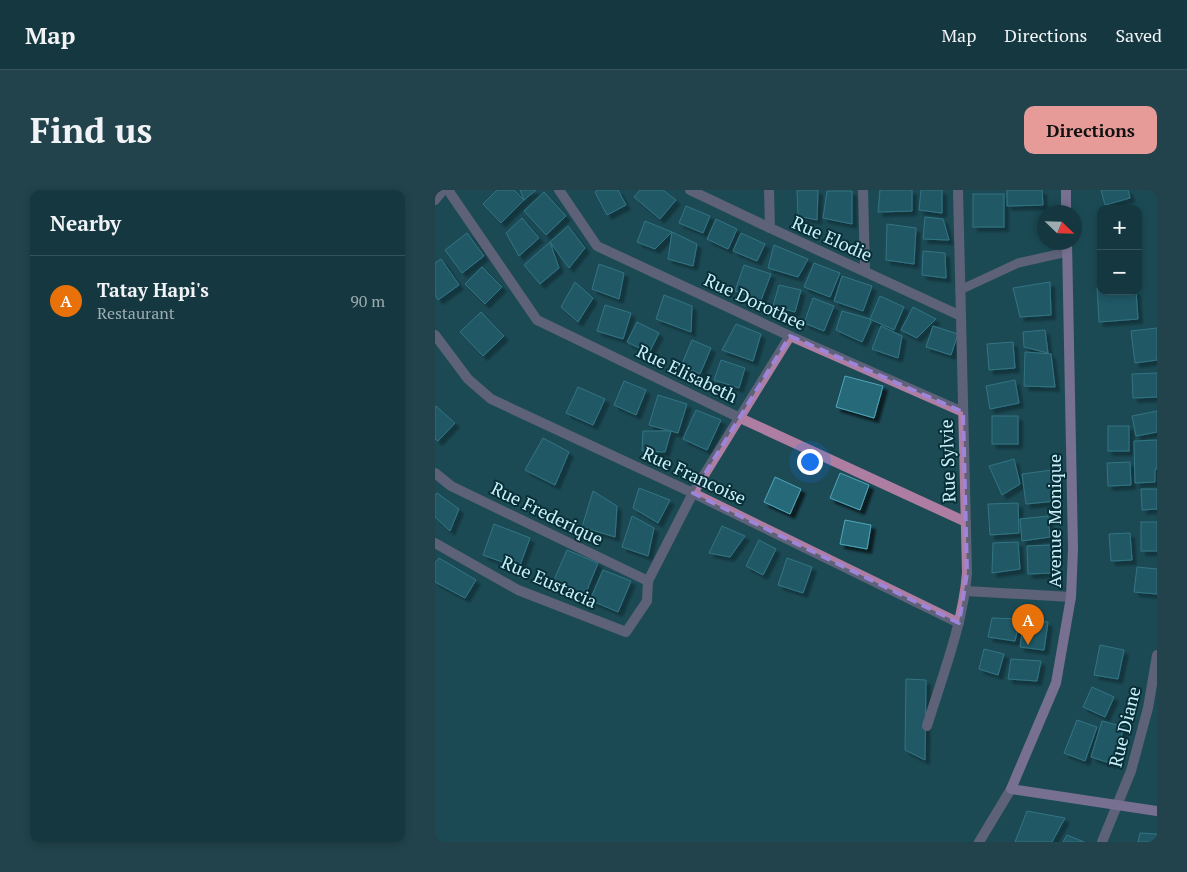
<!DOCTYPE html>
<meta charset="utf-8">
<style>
body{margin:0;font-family:"PT Serif",serif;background:#22434b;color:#f1f3f6}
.controls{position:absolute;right:15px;top:15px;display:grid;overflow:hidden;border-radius:10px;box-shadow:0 2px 8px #0003}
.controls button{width:45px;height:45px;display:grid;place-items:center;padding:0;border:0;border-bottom:1px solid #345259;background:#153840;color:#f1f3f6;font:25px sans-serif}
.compass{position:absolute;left:602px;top:15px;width:45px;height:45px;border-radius:50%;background:#153840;box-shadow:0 2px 8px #0003;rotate:113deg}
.you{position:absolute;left:374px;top:271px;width:18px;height:18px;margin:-12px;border:4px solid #fff;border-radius:50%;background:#1a73e8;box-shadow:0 0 0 8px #1a73e833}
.badge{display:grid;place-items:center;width:32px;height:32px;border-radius:50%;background:#e69b98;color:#fff;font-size:16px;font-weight:700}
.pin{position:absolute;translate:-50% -41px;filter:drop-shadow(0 1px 2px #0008)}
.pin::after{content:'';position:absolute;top:26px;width:18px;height:15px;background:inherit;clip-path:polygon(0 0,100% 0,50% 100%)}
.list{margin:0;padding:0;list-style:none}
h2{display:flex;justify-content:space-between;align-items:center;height:65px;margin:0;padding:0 20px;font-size:21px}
h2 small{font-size:16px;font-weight:400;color:#9dacb1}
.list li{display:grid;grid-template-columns:32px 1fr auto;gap:15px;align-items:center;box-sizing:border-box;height:90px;padding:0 20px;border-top:1px solid #345259}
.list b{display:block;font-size:19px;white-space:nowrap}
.list p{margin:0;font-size:16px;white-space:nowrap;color:#9dacb1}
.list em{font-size:16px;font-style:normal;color:#9dacb1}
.map{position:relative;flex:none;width:722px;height:652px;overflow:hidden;border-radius:10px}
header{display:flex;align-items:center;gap:30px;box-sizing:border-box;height:70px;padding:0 25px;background:#153840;border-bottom:1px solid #345259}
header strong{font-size:24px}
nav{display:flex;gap:28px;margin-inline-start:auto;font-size:18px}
.intro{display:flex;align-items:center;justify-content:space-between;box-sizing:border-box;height:120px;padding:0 30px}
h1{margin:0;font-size:35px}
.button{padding:12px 22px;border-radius:10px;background:#e69b98;color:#111;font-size:18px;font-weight:700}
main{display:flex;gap:30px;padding:0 30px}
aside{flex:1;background:#153840;border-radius:10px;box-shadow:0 2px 8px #0003}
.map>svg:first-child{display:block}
.building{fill:#266979;stroke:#50a6bb;filter:url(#shadow)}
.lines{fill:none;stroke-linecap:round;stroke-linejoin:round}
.lane{stroke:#ae7ea2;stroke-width:9}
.street{stroke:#ae7ea2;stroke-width:10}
.secondary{stroke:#e99ed7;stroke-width:10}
.marked{fill:none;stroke:#9e85da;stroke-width:4;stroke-dasharray:10 6;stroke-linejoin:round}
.labels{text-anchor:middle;stroke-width:4;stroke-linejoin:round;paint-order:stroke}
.street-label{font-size:18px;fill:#c9f1fc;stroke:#082f37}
</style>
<header>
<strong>Map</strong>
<nav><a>Map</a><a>Directions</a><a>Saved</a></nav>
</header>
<div class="intro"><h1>Find us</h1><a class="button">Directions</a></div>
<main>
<aside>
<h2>Nearby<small></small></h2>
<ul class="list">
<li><span class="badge" style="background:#e8710a">A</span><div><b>Tatay Hapi's</b><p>Restaurant</p></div><em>90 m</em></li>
</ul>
</aside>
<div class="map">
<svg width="722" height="652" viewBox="0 0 722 652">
<defs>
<filter id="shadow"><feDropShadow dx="4.5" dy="4.5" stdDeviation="1" flood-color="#0009"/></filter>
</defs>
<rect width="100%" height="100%" fill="#1c4a55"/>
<g class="building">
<path d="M62,0h17l10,10 -23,23 -18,-19z"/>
<path d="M85,0h16l-12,10z"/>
<path d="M163,0h20l8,15 -19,10 -12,-23z"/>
<path d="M205,0h23l13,10 -16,19 -26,-22z"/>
<path d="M362,0h21l-1,30 -19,-4z"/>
<path d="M445,0h32v21l-34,1z"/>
<path d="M486,0h21v23l-23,-3z"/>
<path d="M572,0h35l1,15 -36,1z"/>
<path d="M666,0h27l2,8 -25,7z"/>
<path d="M392,1h25v33l-29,-6z"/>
<path d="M109,2l22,24 -20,19 -22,-24z"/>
<rect x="538" y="4" width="31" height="33"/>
<path d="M251,16l24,10 -7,17 -24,-10z"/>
<path d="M490,27l18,2 6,21 -26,-1z"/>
<path d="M87,28l17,20 -20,18 -13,-23z"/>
<path d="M281,29l21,10 -9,20 -21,-10z"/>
<path d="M210,31l27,11 -17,17 -18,-7z"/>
<path d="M452,34l29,4 -2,36 -28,-4z"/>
<path d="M133,36l17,22 -16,20 -19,-26z"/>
<path d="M237,42l25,12 -4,22 -25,-7z"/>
<path d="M32,43l17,23 -22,17 -17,-23z"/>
<path d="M306,43l24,11 -8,17 -24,-10z"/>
<path d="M115,52l9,26 -19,16 -16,-19z"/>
<path d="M339,55l34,14 -10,18 -30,-9z"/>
<path d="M488,61l22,2 1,25 -24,-3z"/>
<path d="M6,69l18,26 -21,15 -3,-5v-32z"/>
<path d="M379,73l26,10 -10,24 -26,-10z"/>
<path d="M164,74l25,9 -5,26 -27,-10z"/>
<path d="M309,75l27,9 -10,26 -26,-9z"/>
<path d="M47,77l20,20 -17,17 -20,-20z"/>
<path d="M407,86l30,10 -9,25 -29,-10z"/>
<path d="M140,92l18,16 -15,24 -17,-15z"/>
<path d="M615,92l1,33 -31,2 -7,-29z"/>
<path d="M344,95l22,5 -6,22 -22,-6z"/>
<path d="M662,98h4v3h35l2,28 -39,3z"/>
<path d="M229,105l28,11 -1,26 -35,-13z"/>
<path d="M445,106l24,11 -10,23 -24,-11z"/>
<path d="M378,108l21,8 -10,25 -20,-8z"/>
<path d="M170,115l26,8 -8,26 -26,-8z"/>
<path d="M478,117l23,12 -19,19 -16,-8z"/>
<path d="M407,121l28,8 1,3 -9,20 -26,-12z"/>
<path d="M46,122l23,24 -21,20 -23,-24z"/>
<path d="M202,132l22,11 -10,20 -22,-11z"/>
<path d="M301,134l25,10 -8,27 -31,-11z"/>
<path d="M446,136l21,10 -4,22 -26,-9z"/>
<path d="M498,136l25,8 -7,21 -25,-8z"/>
<path d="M722,138v32l-22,3 -4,-32z"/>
<path d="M610,140l3,23 -24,-6 -1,-15z"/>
<path d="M257,150l19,8 -11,26 -19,-8z"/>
<path d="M578,152l2,26 -26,2 -2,-26z"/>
<path d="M590,162l26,2 4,33 -31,-1z"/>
<path d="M286,170l24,8 -6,20 -25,-8z"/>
<path d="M722,183v24l-24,1 -1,-24z"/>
<path d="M410,186l38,10 -9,32 -38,-11z"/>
<path d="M580,190l4,23 -29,6 -4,-23z"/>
<path d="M189,191l22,9 -10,25 -22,-10z"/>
<path d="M143,197l27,12 -12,26 -27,-12z"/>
<path d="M223,205l29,9 -9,29 -29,-8z"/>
<path d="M1,216l19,17 -17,18 -3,-2v-32z"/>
<path d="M261,220l25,10 -14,30 -24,-11z"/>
<path d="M722,221v21l-21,4 -4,-20z"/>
<rect x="557" y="226" width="26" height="28"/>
<rect x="673" y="236" width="21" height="25"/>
<path d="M208,241h28l-6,21 -23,-1z"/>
<path d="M108,248l26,14 -14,33 -30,-15z"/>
<path d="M722,250v29h-2v13l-20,1 -1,-42z"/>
<path d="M579,269l6,25 -18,11 -13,-29z"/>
<path d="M695,272l1,23 -23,1 -1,-23z"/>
<path d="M617,280l4,31 -30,3 -4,-30z"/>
<path d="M405,283l29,12 -9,25 -30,-12z"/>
<path d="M340,287l26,12 -11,25 -26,-12z"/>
<path d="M204,298l31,12 -12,23 -25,-15z"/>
<path d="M706,299h16v20l-15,1z"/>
<path d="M158,301l24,15 -2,31 -33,-10z"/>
<path d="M2,303l22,16 -9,22 -15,-14v-22z"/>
<path d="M583,313l1,30 -29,2 -2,-31z"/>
<path d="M197,326l22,12 -6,28 -26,-9z"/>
<path d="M613,326l2,21 -28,4 -2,-22z"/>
<path d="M410,330l26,5 -4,24 -27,-5z"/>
<rect x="706" y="332" width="16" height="29"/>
<path d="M59,334l36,14 -11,30 -36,-13z"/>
<path d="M287,336l23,10 -15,21 -21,-4z"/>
<path d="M695,343l2,27 -21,1 -2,-27z"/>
<path d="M324,350l17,9 -13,26 -17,-9z"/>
<path d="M583,352l2,27 -28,4 1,-30z"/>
<path d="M616,355l1,28 -24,1 -1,-28z"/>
<path d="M132,360l31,13 -13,32 -32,-13z"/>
<path d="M4,368l37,22 -11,18 -30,-16v-19z"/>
<path d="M352,368l25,9 -9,26 -25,-8z"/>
<path d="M702,377l20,2v25l-23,-2z"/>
<path d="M168,380l28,11 -13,31 -28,-12z"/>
<path d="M557,428l28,1 -5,22 -27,-4z"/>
<path d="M589,429l24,3 -4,28 -24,-3z"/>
<path d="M665,455l24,5 -6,29 -24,-4z"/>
<path d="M549,459l20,5 -6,21 -19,-6z"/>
<path d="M576,469l30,2 -4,20 -29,-2z"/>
<path d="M471,489l20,1 -1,80 -20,-10z"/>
<path d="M657,497l22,10 -9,20 -22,-10z"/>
<path d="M642,530l20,7 -12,34 -21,-8z"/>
<path d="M667,531l22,6 -11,37 -22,-7z"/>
<path d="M592,621l38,7 -13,24h-37z"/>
<path d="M705,643l17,1v8h-19z"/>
<path d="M632,645l17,7h-21z"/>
</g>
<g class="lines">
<path class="lane" d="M525,100l58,-27 49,-11"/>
<g class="street">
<path d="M13,0l89,130 203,98 226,104"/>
<path d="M124,0l38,56 193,90 173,76"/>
<path d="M255,0l80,38 191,88"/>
<path d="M334,0l1,38"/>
<path d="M428,0l2,81"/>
<path d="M0,10l8,-10"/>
<path d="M0,145l33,44 23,20 202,94 266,130"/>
<path d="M0,283l16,13 197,95"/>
<path d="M0,353l83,47 108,42 21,-31 1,-20 45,-88 97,-157"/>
<path d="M531,401l105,6"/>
<path d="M492,536c15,-49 36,-102 40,-153l-9,-383"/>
<path d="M544,652l32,-53"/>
<path d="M667,652l29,-71 17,-63 9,-53"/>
</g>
<g class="secondary">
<path d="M631,0v22"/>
<path d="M632,52l6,307 -2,48 -15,86 -45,106 146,22"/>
</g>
</g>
<path d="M0 0H722V652H0ZM355,146l173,76 4,161 -8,50 -266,-130z" fill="#1c4a55" fill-opacity=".55" fill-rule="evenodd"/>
<path class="marked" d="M355,146l173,76 4,161 -8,50 -266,-130z"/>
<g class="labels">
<g class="street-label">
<text transform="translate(397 49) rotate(24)" y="6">Rue Elodie</text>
<text transform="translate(320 112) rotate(25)" y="6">Rue Dorothee</text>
<text transform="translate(252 184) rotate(26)" y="6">Rue Elisabeth</text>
<text transform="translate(513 271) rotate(-92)" y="6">Rue Sylvie</text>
<text transform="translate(259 286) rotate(25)" y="6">Rue Francoise</text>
<text transform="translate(112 324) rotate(26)" y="6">Rue Frederique</text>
<text transform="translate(620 331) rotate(-90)" y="6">Avenue Monique</text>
<text transform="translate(114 392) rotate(24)" y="6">Rue Eustacia</text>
<text transform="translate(690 537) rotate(-76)" y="6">Rue Diane</text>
</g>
</g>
</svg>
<div class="controls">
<button>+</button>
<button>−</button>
</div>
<svg class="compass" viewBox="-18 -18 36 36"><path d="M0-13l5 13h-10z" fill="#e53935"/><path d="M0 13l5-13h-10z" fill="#9dacb1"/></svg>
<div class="you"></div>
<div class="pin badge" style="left:593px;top:455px;background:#e8710a">A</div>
</div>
</main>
